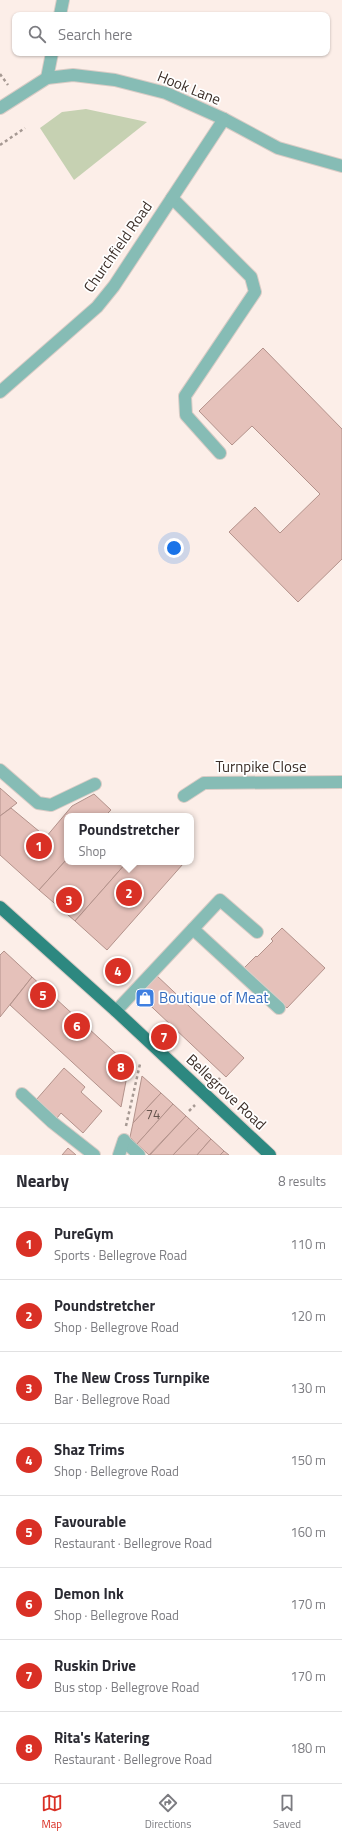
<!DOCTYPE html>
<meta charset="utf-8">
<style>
body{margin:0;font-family:"Titillium Web",sans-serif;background:#f2f2f3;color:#2b2b33}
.you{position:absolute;left:174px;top:548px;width:14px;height:14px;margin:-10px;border:3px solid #fff;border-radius:50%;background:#1a73e8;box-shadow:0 0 0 6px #1a73e833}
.badge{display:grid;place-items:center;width:26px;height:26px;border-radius:50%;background:#d93025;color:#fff;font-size:13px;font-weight:700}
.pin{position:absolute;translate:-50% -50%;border:2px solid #fff;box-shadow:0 1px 4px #0006}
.popup{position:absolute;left:64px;top:813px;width:130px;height:52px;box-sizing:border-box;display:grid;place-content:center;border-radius:8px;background:#fff;filter:drop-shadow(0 1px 3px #0005);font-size:13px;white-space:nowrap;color:#7c7c81}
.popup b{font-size:15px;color:#2b2b33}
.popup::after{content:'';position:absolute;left:50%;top:100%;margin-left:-8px;border:8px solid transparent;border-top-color:#fff}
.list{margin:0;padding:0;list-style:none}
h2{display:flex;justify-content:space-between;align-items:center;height:52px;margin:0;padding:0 16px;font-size:17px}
h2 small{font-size:13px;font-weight:400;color:#7c7c81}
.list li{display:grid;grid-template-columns:26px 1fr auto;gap:12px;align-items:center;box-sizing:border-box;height:72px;padding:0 16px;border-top:1px solid #e1e1e2}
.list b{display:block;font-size:15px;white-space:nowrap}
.list p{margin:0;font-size:13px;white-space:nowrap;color:#7c7c81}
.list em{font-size:13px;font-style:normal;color:#7c7c81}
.icon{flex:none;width:22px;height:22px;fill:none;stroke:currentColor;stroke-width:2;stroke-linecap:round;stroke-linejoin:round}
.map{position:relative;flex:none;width:342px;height:1155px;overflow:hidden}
.search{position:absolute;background:#fff;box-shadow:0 1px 3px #0004;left:12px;right:12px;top:12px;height:44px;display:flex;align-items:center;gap:10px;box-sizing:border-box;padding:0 14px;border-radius:8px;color:#7c7c81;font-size:15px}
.sheet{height:628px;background:#fff}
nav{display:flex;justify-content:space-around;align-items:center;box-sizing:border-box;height:56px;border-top:1px solid #e1e1e2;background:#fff;font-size:11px;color:#7c7c81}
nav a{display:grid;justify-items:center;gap:2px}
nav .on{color:#d93025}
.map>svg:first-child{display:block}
.green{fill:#c6d1b2}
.building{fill:#e5c1ba;stroke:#b3928b}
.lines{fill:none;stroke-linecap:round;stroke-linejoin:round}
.minor-casing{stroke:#d9ccc6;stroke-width:14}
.major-casing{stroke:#d9ccc6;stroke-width:14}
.path{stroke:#a69993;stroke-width:2.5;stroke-dasharray:3 3;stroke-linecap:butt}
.minor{stroke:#86bcb5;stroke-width:12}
.major{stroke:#2d8880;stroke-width:12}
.labels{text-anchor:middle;stroke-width:3.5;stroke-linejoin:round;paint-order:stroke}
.number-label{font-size:13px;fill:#66544d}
.street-label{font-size:15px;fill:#3c2f29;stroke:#fff}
.shop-label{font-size:15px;fill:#366cbe;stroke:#fff;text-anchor:start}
</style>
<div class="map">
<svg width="342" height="1155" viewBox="0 0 342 1155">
<rect width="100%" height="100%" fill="#fceee8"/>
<path class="green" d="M86,109l61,13 -73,58 -34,-52 22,-16z"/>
<g class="building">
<path d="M263,348l79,81v130l-44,43 -69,-70 26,-25 25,26 40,-39 -68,-68 -20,19 -33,-34z"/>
<path d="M0,788l17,15 -17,13z"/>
<path d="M94,794l17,16 -6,6h-38v43l-28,31 -39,-35v-39l11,-8 35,29 26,-31z"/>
<path d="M67,859v3h60l-52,59 -36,-31z"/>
<path d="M127,862h54l2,2 -76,86 -32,-29z"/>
<path d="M282,928l43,40 -38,40 -43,-40 12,-12 1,1 16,-16 -2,-2z"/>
<path d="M4,951l28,26 -32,40v-62z"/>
<path d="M155,974l89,84 -18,19 -89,-84z"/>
<path d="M32,977l101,92 -6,7 -6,31 -111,-102z"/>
<path d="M64,1068l21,19 -4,5 21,19 -19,22 -22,-20 -4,5 -21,-18z"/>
<path d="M142,1076l19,17 -28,30z"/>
<path d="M161,1093l12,11 -36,40 -7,-7 3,-14z"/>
<path d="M173,1104l13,12 -37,39 -12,-11z"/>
<path d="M186,1116l13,12 -26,27h-23z"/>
<path d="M199,1128l12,11 -14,16h-24z"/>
<path d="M211,1139l13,12 -4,4h-23z"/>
<path d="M68,1148l8,7h-14z"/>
<path d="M224,1151l5,4h-9z"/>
</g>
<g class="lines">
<g class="minor-casing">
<g id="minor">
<path d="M60,15l3,-15"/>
<path d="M47,78l5,-25"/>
<path d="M0,108l47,-30 26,-3 42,5 51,13 58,26 54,29 64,18"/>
<path d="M172,198l79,79 4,15 -70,104 1,19 34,38"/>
<path d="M0,392l97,-85 17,-21 110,-167"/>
<path d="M0,770l38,33 13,2 44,-21"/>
<path d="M184,796l20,-13 138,-1"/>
<path d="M193,929l86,79"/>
<path d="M116,1011l104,-111 37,32"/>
<path d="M22,1094l30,28 42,33"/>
<path d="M124,1141l15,14"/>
<path d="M119,1155l5,-15"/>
</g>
</g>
<g class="major-casing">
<path id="major" d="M0,907l116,104 154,144"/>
</g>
<g class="path">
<path d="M0,74l8,11"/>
<path d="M0,145l25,-17"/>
<path d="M215,1084l5,-6"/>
<path d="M189,1111l6,-6"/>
<path d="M126,1126l14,-62"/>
</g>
<use href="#minor" class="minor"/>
<use href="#major" class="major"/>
</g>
<defs>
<g id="shop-square" transform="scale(1)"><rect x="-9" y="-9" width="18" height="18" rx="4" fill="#3f7fe0" stroke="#fff"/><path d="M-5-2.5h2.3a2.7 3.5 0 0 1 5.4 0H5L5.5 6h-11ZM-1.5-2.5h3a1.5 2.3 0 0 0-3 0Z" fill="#fff"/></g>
</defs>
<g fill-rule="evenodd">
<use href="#shop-square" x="145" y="998"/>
</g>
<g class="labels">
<g class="number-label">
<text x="153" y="1119">74</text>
</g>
<g class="street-label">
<text transform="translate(189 88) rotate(22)" y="5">Hook Lane</text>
<text transform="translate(118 247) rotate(-55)" y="5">Churchfield Road</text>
<text x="261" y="772">Turnpike Close</text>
<text transform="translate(226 1092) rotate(43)" y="5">Bellegrove Road</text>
</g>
<g class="shop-label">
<text x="159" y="1003">Boutique of Meat</text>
</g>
</g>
</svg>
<div class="you"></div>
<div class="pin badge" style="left:39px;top:846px">1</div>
<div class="pin badge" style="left:129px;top:893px">2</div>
<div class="popup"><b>Poundstretcher</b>Shop</div>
<div class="pin badge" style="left:69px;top:900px">3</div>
<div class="pin badge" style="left:118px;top:971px">4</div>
<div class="pin badge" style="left:43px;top:995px">5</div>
<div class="pin badge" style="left:77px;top:1026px">6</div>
<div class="pin badge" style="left:164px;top:1037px">7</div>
<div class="pin badge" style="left:121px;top:1067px">8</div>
<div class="search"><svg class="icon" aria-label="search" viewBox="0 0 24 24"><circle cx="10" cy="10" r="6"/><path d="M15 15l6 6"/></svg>Search here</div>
</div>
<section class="sheet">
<h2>Nearby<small>8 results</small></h2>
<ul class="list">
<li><span class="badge">1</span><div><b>PureGym</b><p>Sports · Bellegrove Road</p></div><em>110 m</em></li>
<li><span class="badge">2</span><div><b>Poundstretcher</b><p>Shop · Bellegrove Road</p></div><em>120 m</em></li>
<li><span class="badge">3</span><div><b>The New Cross Turnpike</b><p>Bar · Bellegrove Road</p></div><em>130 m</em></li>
<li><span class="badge">4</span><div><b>Shaz Trims</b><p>Shop · Bellegrove Road</p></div><em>150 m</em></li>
<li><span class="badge">5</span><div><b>Favourable</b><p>Restaurant · Bellegrove Road</p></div><em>160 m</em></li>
<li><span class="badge">6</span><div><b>Demon Ink</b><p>Shop · Bellegrove Road</p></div><em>170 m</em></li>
<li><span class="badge">7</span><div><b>Ruskin Drive</b><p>Bus stop · Bellegrove Road</p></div><em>170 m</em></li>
<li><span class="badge">8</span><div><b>Rita's Katering</b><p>Restaurant · Bellegrove Road</p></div><em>180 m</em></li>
</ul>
</section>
<nav>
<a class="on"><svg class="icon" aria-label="map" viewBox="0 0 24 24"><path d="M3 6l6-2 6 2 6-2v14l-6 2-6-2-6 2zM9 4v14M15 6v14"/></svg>Map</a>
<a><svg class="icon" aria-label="directions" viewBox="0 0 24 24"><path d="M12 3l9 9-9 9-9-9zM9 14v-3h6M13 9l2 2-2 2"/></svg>Directions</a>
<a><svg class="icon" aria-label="saved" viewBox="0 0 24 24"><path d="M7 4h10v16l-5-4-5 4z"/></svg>Saved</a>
</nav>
